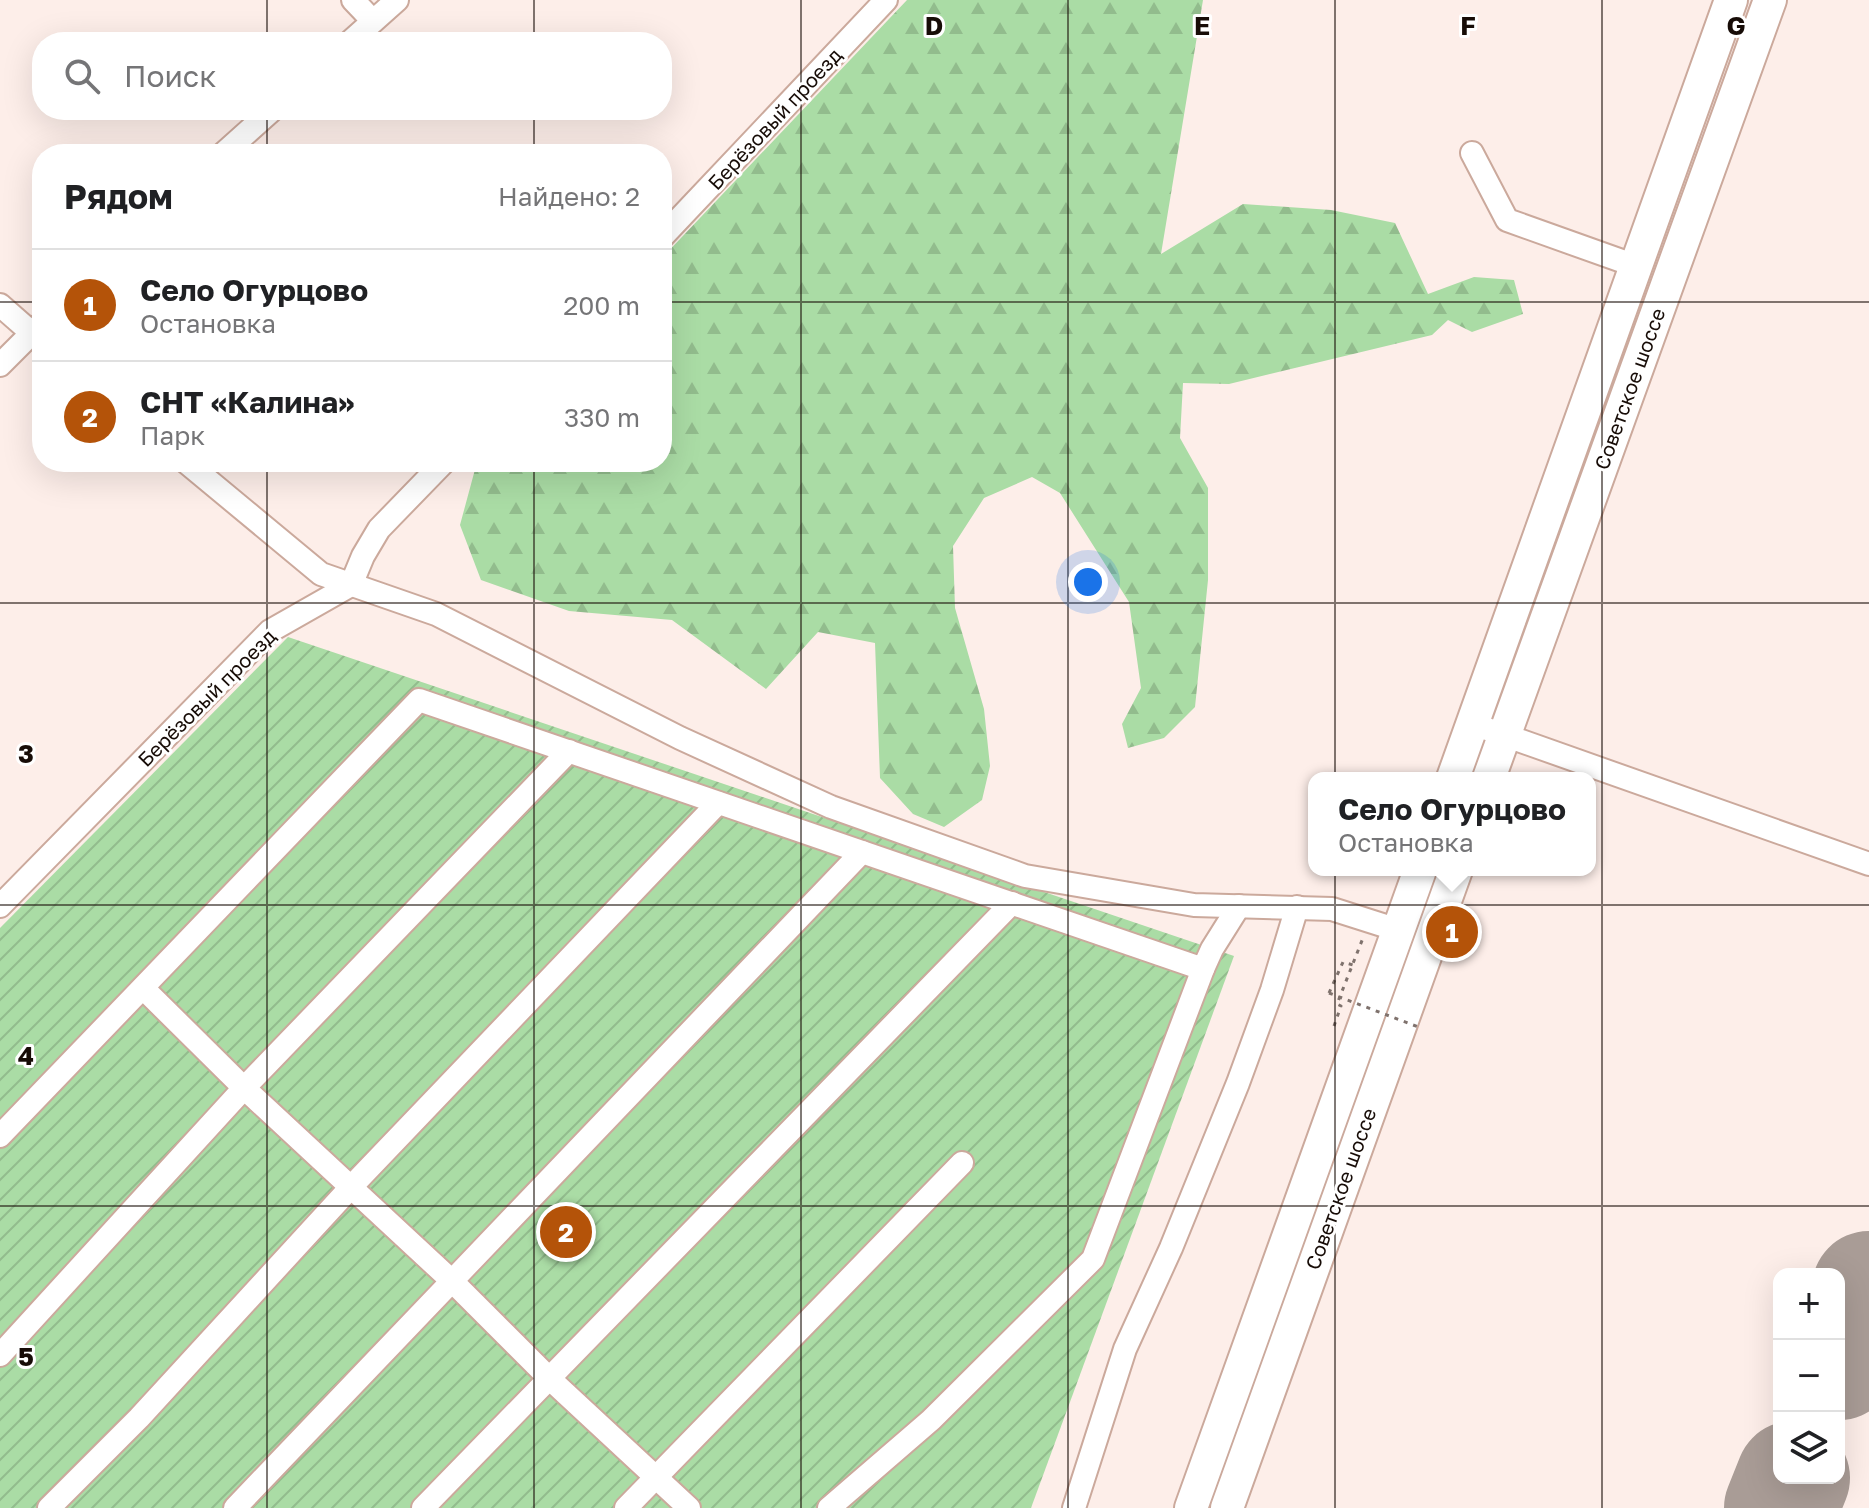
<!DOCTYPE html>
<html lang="ru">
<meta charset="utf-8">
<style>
body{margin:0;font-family:"Golos Text",sans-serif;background:#f6f6f6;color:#202124}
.controls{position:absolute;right:24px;bottom:24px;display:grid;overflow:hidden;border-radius:16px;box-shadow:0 8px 32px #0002}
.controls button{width:72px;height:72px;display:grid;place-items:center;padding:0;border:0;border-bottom:2px solid #e0e0e0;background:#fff;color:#202124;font:40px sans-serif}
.you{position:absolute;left:1088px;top:582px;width:28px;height:28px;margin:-20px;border:6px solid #fff;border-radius:50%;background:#1a73e8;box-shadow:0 0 0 12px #1a73e833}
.badge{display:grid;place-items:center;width:52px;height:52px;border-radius:50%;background:#b45309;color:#fff;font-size:26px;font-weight:700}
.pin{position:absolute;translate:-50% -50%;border:4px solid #fff;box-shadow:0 2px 8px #0006}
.popup{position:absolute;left:1308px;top:772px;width:288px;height:104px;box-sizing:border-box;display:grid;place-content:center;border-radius:16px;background:#fff;filter:drop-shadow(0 2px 6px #0005);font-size:26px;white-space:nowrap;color:#757577}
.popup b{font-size:30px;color:#202124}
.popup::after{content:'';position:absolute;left:50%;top:100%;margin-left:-16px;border:16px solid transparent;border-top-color:#fff}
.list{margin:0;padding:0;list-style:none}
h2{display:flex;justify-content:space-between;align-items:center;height:104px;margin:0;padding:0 32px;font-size:34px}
h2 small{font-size:26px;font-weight:400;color:#757577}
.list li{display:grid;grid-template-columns:52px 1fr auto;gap:24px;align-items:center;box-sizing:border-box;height:112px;padding:0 32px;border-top:2px solid #e0e0e0}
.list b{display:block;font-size:30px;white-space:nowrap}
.list p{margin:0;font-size:26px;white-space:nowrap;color:#757577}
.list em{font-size:26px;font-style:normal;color:#757577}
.icon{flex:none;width:44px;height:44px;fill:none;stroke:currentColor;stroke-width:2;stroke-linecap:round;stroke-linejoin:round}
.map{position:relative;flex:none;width:1869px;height:1508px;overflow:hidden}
.search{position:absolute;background:#fff;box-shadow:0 8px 32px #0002;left:32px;top:32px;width:640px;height:88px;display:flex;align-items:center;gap:20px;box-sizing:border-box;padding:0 28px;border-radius:32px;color:#757577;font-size:30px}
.panel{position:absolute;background:#fff;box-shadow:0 8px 32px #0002;left:32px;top:144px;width:640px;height:328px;border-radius:32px}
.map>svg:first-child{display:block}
.forest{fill:url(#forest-firs)}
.garden{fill:url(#garden-furrows)}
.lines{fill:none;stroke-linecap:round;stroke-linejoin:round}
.runway{stroke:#a99c96;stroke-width:114}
.minor-casing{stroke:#cba99c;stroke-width:26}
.highway-casing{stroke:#cba99c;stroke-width:36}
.path{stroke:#7f726d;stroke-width:3;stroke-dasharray:4 6;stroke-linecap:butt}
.minor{stroke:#fff;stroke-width:22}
.highway{stroke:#fff;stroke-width:32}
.path-bridge{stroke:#7f726d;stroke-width:3;stroke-dasharray:4 6;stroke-linecap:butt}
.grid{fill:none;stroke:#170c07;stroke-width:2;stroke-opacity:0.55}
.labels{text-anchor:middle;stroke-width:6;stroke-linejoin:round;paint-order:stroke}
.street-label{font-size:20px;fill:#170c07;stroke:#fff}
.grid-label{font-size:26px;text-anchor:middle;font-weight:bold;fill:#170c07;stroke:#fff;stroke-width:6;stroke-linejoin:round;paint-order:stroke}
</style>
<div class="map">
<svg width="1869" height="1508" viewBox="0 0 1869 1508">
<defs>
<pattern id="forest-firs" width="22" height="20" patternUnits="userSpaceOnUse" patternTransform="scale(2)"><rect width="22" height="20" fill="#aadca5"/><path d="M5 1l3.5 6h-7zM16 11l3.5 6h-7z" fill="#92bc8d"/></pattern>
<pattern id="garden-furrows" width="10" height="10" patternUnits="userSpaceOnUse" patternTransform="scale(2)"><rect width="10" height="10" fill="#aadca5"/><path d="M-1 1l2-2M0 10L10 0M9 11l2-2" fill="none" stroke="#92bc8d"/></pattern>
</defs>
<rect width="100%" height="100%" fill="#fdeee9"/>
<path class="forest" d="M907,0h296l-42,254 82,-50 88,6 64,13 33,71 46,-17 40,3 9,34 -51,18 -24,-12 -16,15 -203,49 -46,-1 -3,55 28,50v92l-13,127 -31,31 -36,10 -6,-24 19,-36 -12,-86 -69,-109 -28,-16 -48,21 -31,48 2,62 29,101 6,57 -8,34 -38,27 -31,-13 -33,-36 -5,-135 -57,-11 -52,57 -94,-69 -103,-9 -88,-31 -21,-55 17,-63h185v-204z"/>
<path class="garden" d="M288,637l946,319 -203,552h-1031v-580z"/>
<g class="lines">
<g class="runway">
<path d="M1839,1363l30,-75"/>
<path d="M1781,1508l12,-30"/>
</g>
<g class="minor-casing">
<g id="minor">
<path d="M353,0l20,21"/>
<path d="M350,42l47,-42"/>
<path d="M1472,153l35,67 129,46"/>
<path d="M223,154l49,-44"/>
<path d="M662,237l224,-237"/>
<path d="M0,305l41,36"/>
<path d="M0,365l42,-42"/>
<path d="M186,462l135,112 115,40 244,124 151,69 194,69 169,29 138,4 66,21"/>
<path d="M1473,724l396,140"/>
<path d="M0,906l270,-275 81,-46 12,-29 16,-27 65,-67"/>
<path d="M143,988l101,100 208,193 98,98 139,129"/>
<path d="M0,1136l419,-436 784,269 9,-20 27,-43"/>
<path d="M0,1355l244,-267 325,-337"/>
<path d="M49,1508l90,-90 212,-231 367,-384"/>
<path d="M235,1508l627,-656"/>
<path d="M423,1508l589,-605"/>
<path d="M626,1508l336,-345"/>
<path d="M829,1508l102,-88 162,-161 110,-290"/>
<path d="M1074,1508l51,-159 46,-101 67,-165 34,-93 25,-83"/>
</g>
</g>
<g class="highway-casing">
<g id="highway">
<path d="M1453,778l278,-778"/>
<path d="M1489,778l281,-778"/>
<path d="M1191,1508l229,-638"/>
<path d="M1227,1508l229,-638"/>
</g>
</g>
<g class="path">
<path d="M1329,993l14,-31 10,3"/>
<path d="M1334,1026l7,-20 -4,-2 26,-66"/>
</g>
<use href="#minor" class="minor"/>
<use href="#highway" class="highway"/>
<path class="path-bridge" d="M1329,993l92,35"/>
</g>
<path class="grid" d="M267,0v42M534,0v42M801,0v1508M1068,0v1508M1335,0v1508M1602,0v1508M267,110v44M534,110v44M0,302h42M662,302h1207M267,462v1046M534,462v1046M0,603h1869M0,905h1869M0,1206h1869"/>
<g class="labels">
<g class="street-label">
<text transform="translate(775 119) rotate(-47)" y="7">Берёзовый проезд</text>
<text transform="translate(1630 389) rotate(-70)" y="7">Советское шоссе</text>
<text transform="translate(207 698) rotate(-45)" y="7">Берёзовый проезд</text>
<text transform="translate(1341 1189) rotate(-70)" y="7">Советское шоссе</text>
</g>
</g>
<g class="grid-label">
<text x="934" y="35">D</text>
<text x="1202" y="35">E</text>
<text x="1468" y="35">F</text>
<text x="1736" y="35">G</text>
<text x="26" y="763">3</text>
<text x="26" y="1065">4</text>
<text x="26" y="1366">5</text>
</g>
</svg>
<div class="controls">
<button>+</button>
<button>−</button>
<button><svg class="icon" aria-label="layers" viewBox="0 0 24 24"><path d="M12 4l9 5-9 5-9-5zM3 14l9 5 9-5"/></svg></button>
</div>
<div class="you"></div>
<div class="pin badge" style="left:1452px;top:932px">1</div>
<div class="popup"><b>Село Огурцово</b>Остановка</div>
<div class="pin badge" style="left:566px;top:1232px">2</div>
<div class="search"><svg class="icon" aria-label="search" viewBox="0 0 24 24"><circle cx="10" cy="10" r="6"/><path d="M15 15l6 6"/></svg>Поиск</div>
<section class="panel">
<h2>Рядом<small>Найдено: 2</small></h2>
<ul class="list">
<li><span class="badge">1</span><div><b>Село Огурцово</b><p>Остановка</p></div><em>200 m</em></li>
<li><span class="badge">2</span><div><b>СНТ «Калина»</b><p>Парк</p></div><em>330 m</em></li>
</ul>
</section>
</div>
